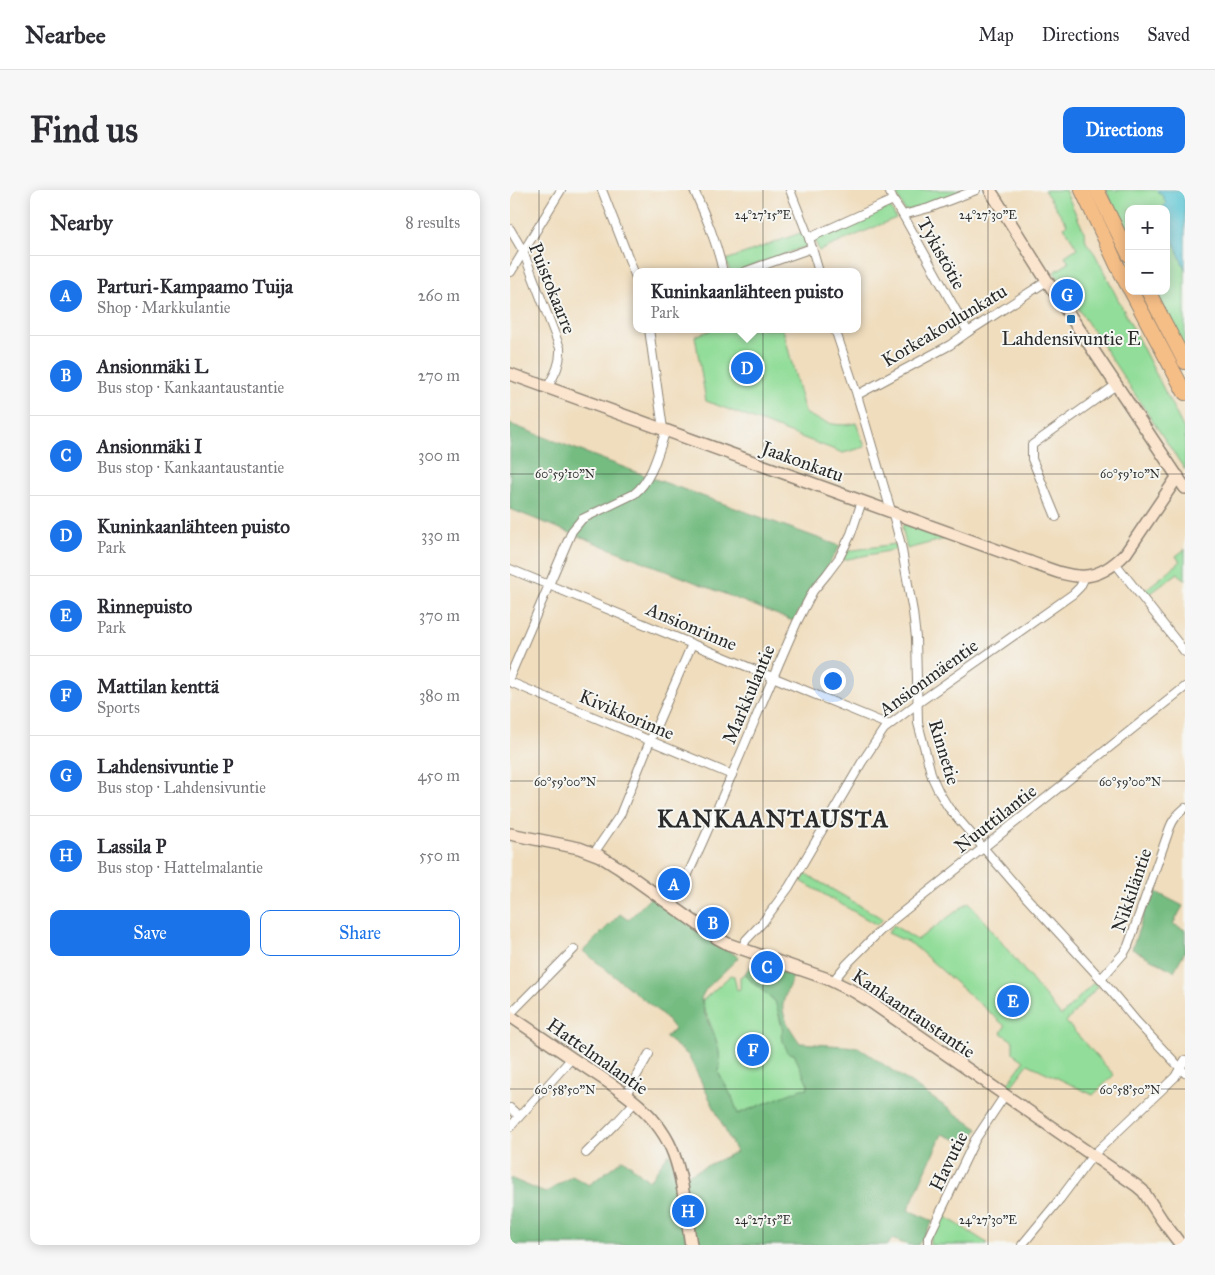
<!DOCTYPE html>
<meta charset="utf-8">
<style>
body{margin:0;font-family:"IM FELL Great Primer",serif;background:#f7f7f7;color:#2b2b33}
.controls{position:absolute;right:15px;top:15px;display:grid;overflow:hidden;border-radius:10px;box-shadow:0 2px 12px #0003}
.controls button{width:45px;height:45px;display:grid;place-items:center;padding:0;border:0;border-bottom:1px solid #e1e1e2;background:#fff;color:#2b2b33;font:25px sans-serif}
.you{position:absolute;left:322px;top:490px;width:18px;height:18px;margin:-12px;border:4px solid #fff;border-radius:50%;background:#1a73e8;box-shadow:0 0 0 8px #1a73e833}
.badge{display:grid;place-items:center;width:32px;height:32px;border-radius:50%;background:#1a73e8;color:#fff;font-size:16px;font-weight:700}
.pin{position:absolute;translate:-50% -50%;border:2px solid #fff;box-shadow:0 1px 5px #0006}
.popup{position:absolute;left:123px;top:78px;width:228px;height:65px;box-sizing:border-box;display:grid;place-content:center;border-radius:10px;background:#fff;filter:drop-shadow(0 1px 4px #0005);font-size:16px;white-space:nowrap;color:#7c7c81}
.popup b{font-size:19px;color:#2b2b33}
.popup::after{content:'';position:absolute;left:50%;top:100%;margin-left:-10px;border:10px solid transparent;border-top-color:#fff}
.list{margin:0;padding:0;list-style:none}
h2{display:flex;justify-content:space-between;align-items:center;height:65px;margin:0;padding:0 20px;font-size:21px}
h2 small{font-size:16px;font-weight:400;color:#7c7c81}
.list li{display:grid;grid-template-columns:32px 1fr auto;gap:15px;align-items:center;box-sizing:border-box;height:80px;padding:0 20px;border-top:1px solid #e1e1e2}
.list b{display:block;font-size:19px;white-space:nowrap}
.list p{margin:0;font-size:16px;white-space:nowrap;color:#7c7c81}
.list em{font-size:16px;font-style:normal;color:#7c7c81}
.actions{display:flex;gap:10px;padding:15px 20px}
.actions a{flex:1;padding:11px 0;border:1px solid #1a73e8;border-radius:10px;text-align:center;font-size:18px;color:#1a73e8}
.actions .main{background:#1a73e8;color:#fff}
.map{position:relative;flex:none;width:675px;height:1055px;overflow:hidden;border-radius:10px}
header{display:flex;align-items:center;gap:30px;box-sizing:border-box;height:70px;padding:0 25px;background:#fff;border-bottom:1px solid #e1e1e2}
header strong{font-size:24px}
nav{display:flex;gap:28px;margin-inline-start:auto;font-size:18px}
.intro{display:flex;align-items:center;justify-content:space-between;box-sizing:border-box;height:120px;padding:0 30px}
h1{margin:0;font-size:35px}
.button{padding:12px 22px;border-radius:10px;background:#1a73e8;color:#fff;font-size:18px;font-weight:700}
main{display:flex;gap:30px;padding:0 30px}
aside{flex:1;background:#fff;border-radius:10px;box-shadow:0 2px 12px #0003}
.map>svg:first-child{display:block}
.green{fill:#92dd99;stroke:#5e8462}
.forest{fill:#75bc81;stroke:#507456}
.water{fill:#59c4d3;stroke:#42787f}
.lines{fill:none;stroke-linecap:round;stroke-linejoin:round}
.street-casing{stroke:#8e8474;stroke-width:10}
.secondary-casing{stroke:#8e8474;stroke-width:14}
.highway-casing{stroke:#8e8474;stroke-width:16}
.street{stroke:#fff;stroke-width:8}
.secondary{stroke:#fbe5cf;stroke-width:11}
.highway{stroke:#f6be87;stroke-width:14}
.ticks{fill:none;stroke:#2b2b2b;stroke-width:1;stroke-opacity:0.45}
.poi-dot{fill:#1f6fb2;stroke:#f6f6f2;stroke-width:2}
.labels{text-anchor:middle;stroke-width:4;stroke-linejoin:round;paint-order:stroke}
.street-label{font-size:19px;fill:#2b2b2b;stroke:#f6f6f2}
.poi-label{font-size:19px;fill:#2b2b2b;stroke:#f6f6f2}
.district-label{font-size:24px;font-weight:bold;letter-spacing:1px;fill:#2b2b2b;stroke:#f6f6f2}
.ticks-label{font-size:12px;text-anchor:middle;fill:#2b2b2b;stroke:#f6f6f2;stroke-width:4;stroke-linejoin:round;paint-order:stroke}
</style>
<header>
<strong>Nearbee</strong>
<nav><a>Map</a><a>Directions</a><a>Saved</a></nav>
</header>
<div class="intro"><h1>Find us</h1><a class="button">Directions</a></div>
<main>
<aside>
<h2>Nearby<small>8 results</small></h2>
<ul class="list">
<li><span class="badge">A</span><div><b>Parturi-Kampaamo Tuija</b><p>Shop · Markkulantie</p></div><em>260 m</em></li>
<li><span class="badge">B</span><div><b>Ansionmäki L</b><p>Bus stop · Kankaantaustantie</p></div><em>270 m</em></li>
<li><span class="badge">C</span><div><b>Ansionmäki I</b><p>Bus stop · Kankaantaustantie</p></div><em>300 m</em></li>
<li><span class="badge">D</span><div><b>Kuninkaanlähteen puisto</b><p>Park</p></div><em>330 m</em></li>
<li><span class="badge">E</span><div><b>Rinnepuisto</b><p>Park</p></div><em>370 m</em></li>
<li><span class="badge">F</span><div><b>Mattilan kenttä</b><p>Sports</p></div><em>380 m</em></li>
<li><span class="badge">G</span><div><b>Lahdensivuntie P</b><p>Bus stop · Lahdensivuntie</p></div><em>450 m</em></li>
<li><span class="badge">H</span><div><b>Lassila P</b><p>Bus stop · Hattelmalantie</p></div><em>550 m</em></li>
</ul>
<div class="actions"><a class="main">Save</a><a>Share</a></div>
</aside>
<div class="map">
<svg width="675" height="1055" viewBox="0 0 675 1055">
<rect width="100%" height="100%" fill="#f6f6f2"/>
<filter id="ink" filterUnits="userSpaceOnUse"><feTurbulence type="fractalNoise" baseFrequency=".02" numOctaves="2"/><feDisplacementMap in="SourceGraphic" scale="10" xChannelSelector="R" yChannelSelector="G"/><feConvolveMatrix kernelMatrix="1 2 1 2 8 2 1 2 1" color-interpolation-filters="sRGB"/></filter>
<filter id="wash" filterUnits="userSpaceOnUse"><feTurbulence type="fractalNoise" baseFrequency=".0096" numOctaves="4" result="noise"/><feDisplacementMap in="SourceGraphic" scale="20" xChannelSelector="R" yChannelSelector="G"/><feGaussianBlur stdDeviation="1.12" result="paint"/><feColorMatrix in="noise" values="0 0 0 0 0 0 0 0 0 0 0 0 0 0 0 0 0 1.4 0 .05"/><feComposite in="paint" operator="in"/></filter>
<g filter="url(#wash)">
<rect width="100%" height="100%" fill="#f0ddbd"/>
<g class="green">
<path d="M397,0h59l-33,13 -28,8 -8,-16z"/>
<path d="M534,0h21l20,44 1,8 9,12 90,177v39l-131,-198 15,-9 -4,-7 12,-8 -13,-21 3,-3z"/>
<path d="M596,0h50l6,5 4,8 -4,6h-33v31z"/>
<path d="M379,15l7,13 -77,33 -5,-13z"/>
<path d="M656,40l4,3 15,36v86l-31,-64h12z"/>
<path d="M293,42l4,14 -73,26h-4l-4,-12z"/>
<path d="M204,139h69l22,84c17,9 32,15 51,10l9,24 -22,6 -137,-52 -11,-65z"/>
<path d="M394,334l41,15 -38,10 -5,-22z"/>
<path d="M385,354l3,5 -55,11 4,-9z"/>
<path d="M675,359v32l-7,-8 -31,23 -3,-5 36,-29 -4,-6z"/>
<path d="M296,684l77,45 -6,6 -76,-44z"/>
<path d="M459,712l92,114 33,-34 4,4 -32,36 48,53 -21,20 -65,-31 -19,25 -3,-3 18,-25 -11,-8v-12l-12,-8 4,-7 -93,-82 -24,-11 5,-8 24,15z"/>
<path d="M235,783l6,8 24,20 1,2 12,50 6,1 14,30v4l-71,26 -5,-17 -14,-25c7,-24 -10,-48 -16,-71l29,-26 3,1 3,14 3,-1v-12z"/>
<path d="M433,1025l44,28 -1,2h-56v-7z"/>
</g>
<g class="forest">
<path d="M0,234l134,51 196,71c-15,25 -32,49 -47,75l-283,-112z"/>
<path d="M642,700l31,16 -10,18 12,6v21l-11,20 -42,-22z"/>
<path d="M142,706l52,40 35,21 -33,32 -5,9c1,5 2,11 4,16 7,19 19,37 13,58l14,25 6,17 63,-25 7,-1v-4l-14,-30 -6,-1 -7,-17 2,-8 -8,-27 -24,-20 -6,-8 6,-7 24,5 20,1c-4,10 -14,29 -12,38 2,12 10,23 17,33l58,4 120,82 -10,15 -26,-10 -34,76 25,11 -15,24h-10l-16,-6 -4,6h-194l-11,-68 53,-25 -48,-97 -23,-18 10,-7 -12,-15 -80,-64 37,-37 8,6z"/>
<path d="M159,963l3,9 15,83h-177v-67l35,15 27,-17 17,9 34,-26 26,22z"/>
</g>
<path class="water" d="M646,0h29v79l-15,-36 -4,-3v-21h-4l4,-6 -4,-8z"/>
</g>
<g filter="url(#ink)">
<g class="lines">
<g class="street-casing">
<g id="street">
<path d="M92,0l35,90"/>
<path d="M184,0c12,27 23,53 29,82"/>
<path d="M280,0l19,48 10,34"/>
<path d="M379,0l4,10 10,15 65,117"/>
<path d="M393,25l26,-7 47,-18"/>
<path d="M0,39l13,22 37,97c1,16 -5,26 -13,40"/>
<path d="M299,48l84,-38"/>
<path d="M1,82l50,-82"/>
<path d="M234,82l68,-24"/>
<path d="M139,139l14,100"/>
<path d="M325,139l22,66 34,116 3,7 7,27 12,67 3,26 2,85 14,54 7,15 9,15 77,89 76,83 36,43 48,51"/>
<path d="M347,205l93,-50 18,-13 79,-51"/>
<path d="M546,327l-24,-58v-14l84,-60"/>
<path d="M605,373l70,89"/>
<path d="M0,379l379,156"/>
<path d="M0,486l62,-145 10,-12 52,-25c19,-15 24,-42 32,-64"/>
<path d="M0,492l222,93"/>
<path d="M84,663l26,-38 30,-74 42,-97"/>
<path d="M163,716c45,-93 82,-189 124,-284l16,-31 14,-17 12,-16 12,-24 11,-33"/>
<path d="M232,758l4,-8 17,-18 26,-35 73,-125 22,-33 34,-26 155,-109 7,-7 5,-10"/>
<path d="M591,789l23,-26 4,-7 39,-110c4,-13 7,-19 18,-28"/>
<path d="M323,791l14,-17 37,-37 301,-240"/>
<path d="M0,824l64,-65"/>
<path d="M116,904l23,-40"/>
<path d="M0,918l9,8"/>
<path d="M0,937l62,-69"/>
<path d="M76,963l29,-29 20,-22"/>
<path d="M418,1055v-7l47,-98 30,-45"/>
<path d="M512,1055l38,-46 33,-44 82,-78 10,-17"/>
</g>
</g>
<g class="secondary-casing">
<g id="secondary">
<path d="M480,0l57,91 138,207"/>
<path d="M0,184l517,187c40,14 64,29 99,-8l52,-77"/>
<path d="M0,644l69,14 21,8 19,12 98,70 11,6 100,35 27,13 13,8 134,93 135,93 6,5 19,29 19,25"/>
<path d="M0,826c21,14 42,29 63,43 39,26 84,49 101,96 10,28 12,60 17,90"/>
</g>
</g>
<g class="highway-casing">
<g id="highway">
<path d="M572,0l35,75 12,23"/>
<path d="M587,0l32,65"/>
<path d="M621,101l54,102"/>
<path d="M638,101l37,71"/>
</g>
</g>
<use href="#street" class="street"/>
<use href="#secondary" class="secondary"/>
<use href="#highway" class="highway"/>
</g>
</g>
<path class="ticks" d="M29,0v1055M253,0v1055M478,0v1055M0,284h675M0,591h675M0,899h675"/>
<rect class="poi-dot" x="556" y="124" width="10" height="10" rx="2.5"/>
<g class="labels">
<g class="street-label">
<text transform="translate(432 63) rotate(61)" y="7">Tykistötie</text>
<text transform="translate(43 98) rotate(68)" y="7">Puistokaarre</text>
<text transform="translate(434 135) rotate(-31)" y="7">Korkeakoulunkatu</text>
<text transform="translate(293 271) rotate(20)" y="7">Jaakonkatu</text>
<text transform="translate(182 436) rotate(23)" y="7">Ansionrinne</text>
<text transform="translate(418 487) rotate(-36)" y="7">Ansionmäentie</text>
<text transform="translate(238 504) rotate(-67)" y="7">Markkulantie</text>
<text transform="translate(117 524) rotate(23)" y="7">Kivikkorinne</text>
<text transform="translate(435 562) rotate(73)" y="7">Rinnetie</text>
<text transform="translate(485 628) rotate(-38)" y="7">Nuuttilantie</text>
<text transform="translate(621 700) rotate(-71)" y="7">Nikkiläntie</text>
<text transform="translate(404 823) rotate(34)" y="7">Kankaantaustantie</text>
<text transform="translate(88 866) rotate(35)" y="7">Hattelmalantie</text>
<text transform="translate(438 971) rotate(-64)" y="7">Havutie</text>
</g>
<g class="poi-label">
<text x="561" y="155">Lahdensivuntie E</text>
</g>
<g class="district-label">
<text x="263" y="637">KANKAANTAUSTA</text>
</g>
</g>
<g class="ticks-label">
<text x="253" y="29">24°27'15"E</text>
<text x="478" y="29">24°27'30"E</text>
<text x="55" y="288">60°59'10"N</text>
<text x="620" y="288">60°59'10"N</text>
<text x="55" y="596">60°59'00"N</text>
<text x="620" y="596">60°59'00"N</text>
<text x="55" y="904">60°58'50"N</text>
<text x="620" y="904">60°58'50"N</text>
<text x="253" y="1034">24°27'15"E</text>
<text x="478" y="1034">24°27'30"E</text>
</g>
</svg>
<div class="controls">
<button>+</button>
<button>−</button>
</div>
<div class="you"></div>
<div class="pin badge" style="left:164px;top:694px">A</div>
<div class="pin badge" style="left:203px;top:733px">B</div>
<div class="pin badge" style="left:257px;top:777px">C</div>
<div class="pin badge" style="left:237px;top:178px">D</div>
<div class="popup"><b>Kuninkaanlähteen puisto</b>Park</div>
<div class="pin badge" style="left:503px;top:811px">E</div>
<div class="pin badge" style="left:243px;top:860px">F</div>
<div class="pin badge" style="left:557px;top:105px">G</div>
<div class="pin badge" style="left:178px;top:1021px">H</div>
</div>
</main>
